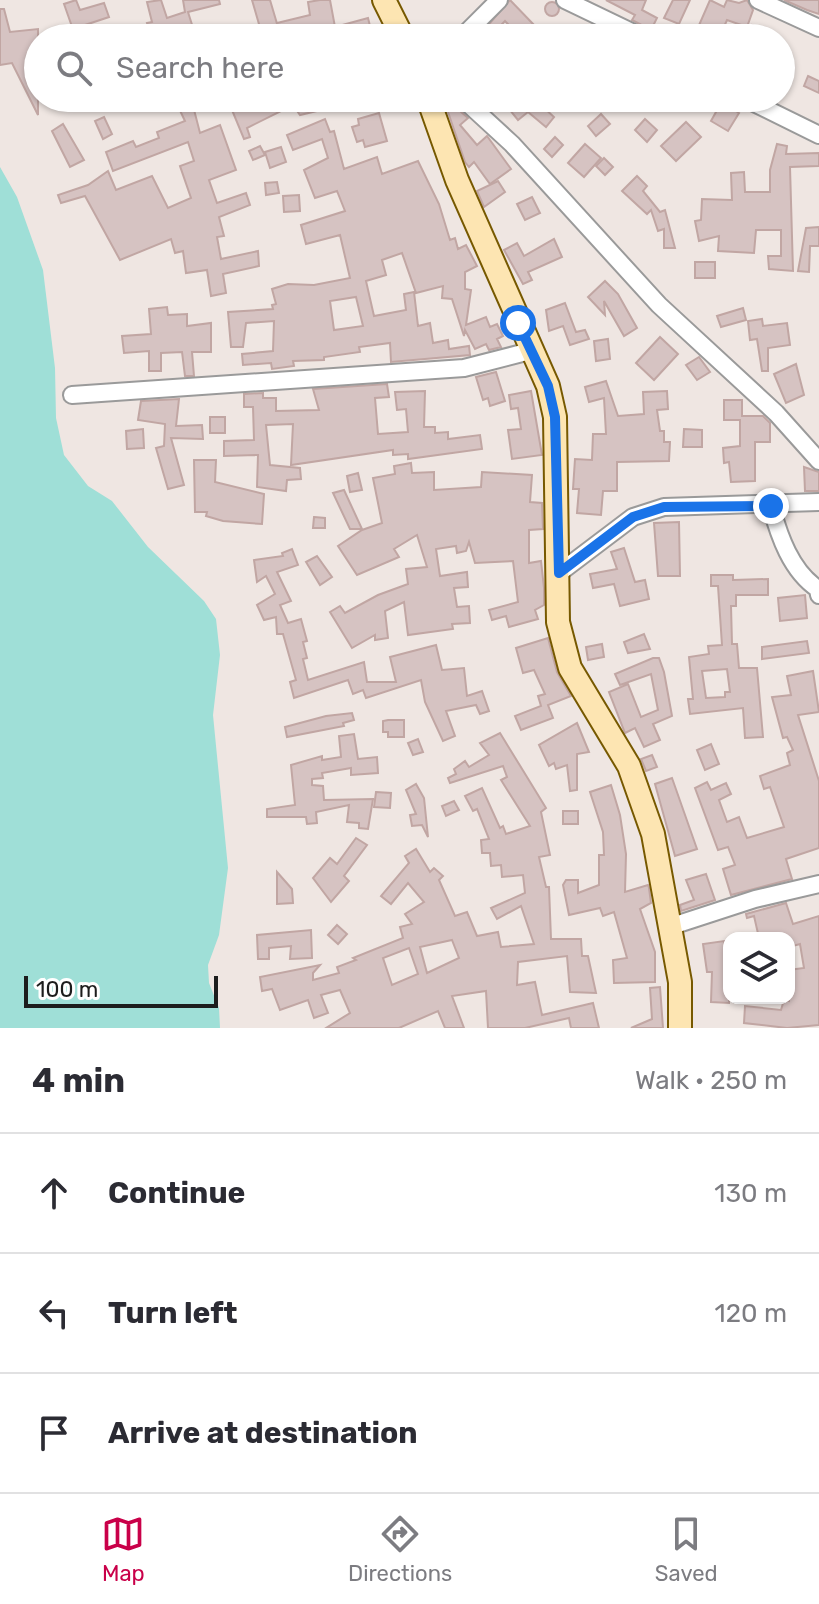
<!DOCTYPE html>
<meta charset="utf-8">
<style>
body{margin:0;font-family:Rubik,sans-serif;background:#f7f7f7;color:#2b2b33}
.controls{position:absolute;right:24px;bottom:24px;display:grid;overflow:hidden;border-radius:16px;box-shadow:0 2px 6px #0004}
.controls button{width:72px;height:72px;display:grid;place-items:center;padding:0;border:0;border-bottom:2px solid #e1e1e2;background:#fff;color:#2b2b33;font:40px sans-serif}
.scale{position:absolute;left:24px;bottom:20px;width:194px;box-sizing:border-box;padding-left:8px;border:4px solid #1d1d1d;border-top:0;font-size:22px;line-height:28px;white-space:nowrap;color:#1d1d1d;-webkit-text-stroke:6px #fff;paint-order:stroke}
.stop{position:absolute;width:24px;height:24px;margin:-18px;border:6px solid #1a73e8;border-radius:50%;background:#fff}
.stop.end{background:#1a73e8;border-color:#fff;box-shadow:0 2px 8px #0008}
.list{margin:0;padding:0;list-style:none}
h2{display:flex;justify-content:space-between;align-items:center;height:104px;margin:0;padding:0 32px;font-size:34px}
h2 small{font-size:26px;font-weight:400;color:#7c7c81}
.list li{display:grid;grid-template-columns:52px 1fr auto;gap:24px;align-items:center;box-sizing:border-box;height:120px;padding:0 32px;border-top:2px solid #e1e1e2}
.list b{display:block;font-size:30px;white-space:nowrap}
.list em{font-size:26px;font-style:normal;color:#7c7c81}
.icon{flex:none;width:44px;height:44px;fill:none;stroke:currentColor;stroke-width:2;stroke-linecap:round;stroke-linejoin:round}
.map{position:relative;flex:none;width:819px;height:1028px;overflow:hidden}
.search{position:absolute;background:#fff;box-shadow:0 2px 6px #0004;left:24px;right:24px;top:24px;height:88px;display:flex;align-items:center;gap:20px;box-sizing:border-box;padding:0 28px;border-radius:44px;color:#7c7c81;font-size:30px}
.sheet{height:464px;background:#fff}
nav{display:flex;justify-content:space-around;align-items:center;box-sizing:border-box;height:112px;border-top:2px solid #e1e1e2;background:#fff;font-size:22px;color:#7c7c81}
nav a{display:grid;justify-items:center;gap:4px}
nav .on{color:#c90049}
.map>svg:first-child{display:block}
.water{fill:#9fdfd7}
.building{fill:#d6c3c2;stroke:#c1a6a3;stroke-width:2;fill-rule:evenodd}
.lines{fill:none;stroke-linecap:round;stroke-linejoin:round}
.minor-casing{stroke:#9a9a9a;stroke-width:20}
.secondary-casing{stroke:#775900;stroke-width:26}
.minor{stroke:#fff;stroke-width:16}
.secondary{stroke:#fde5b2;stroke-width:22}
.route{stroke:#1a73e8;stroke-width:10}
</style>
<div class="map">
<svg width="819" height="1028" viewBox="0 0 819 1028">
<rect width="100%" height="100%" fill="#efe6e2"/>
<path class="water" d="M0,167l17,30 26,73 12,98 1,50 8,37 24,31 24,15 36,46 56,54 12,18 4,36 -7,60 15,153 -9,67 -11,30 1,18 10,25 1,20h-220z"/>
<g class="building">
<path d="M76,0l4,10 24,-7 5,14 -24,8 2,13h-11l-12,-34z"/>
<path d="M161,0l6,18 18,-6 -2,-12h36l1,4 -32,8 6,19 -10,3 -1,-6 -23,10h-41l29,-12 -1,-3 5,-1 -5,-20z"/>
<path d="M252,0h18l8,27 -17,4z"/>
<path d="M320,0h10l5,27 33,-9 5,20h-54l-4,-11 -34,9 -4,-13 33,-8 -2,-13z"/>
<path d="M510,0l25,26 -14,12 -16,-17 -16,17h-12z"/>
<path d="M606,0h40l-4,10 15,8 -6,12 -19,-10 3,-5z"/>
<path d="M673,0h17l-11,24 -15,-6z"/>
<path d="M710,0l14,7 3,-7 12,3 8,-3 6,10 -6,17 -20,-7 -8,18 -23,-6z"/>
<path d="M784,0h35v14l-12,-4z"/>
<circle cx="552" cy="9" r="7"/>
<path d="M0,9h4l6,23 28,-3v86l-26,-52 -12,2z"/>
<path d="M752,25l27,13h-33z"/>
<path d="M593,26l26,12h-25l-6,-3z"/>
<path d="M222,27l4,11h-32v-2z"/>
<path d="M808,76l11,5v12l-15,-7z"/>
<path d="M174,98h17l9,35 20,-8 16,45 -27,10 8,23 29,-10 4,12 -31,12 5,19 -7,1 4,22 37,-8 1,15 -36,8 3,19 -15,3 -4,-26 -21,3 -3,-22 -8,2 -4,-14 -51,21 -35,-64 -24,7 -3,-8 30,-10 20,-14 8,19 36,-14 16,32 23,-10 -11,-32 14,-5 -6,-19 -75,29 -7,-19 27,-11 3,6 23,-9 -2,-6 28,-11z"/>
<path d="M227,98h13l3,12 28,-12h49l5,11 -25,6 -7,-10 -46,23 3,9 -6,2z"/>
<path d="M500,98h29l9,12 4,-4 12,11 -8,10 -18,-15 -10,8z"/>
<path d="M692,98h22l25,15 -11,18 -17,-10 5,-9z"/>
<path d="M452,104l16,14 -8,7 17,20 10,-9 24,33 -21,15 -16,-22 -5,5 -4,-5 -18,-53z"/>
<path d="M379,113l8,28 -22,6 -2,-7 -6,2 -5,-15 7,-2 -1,-6z"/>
<path d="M601,114l9,10 -14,12 -8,-10z"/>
<path d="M104,117l8,17 -9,5 -8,-18z"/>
<path d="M325,119l5,13 4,-1 10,38 33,-12 5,17 36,-13 21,43 11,36 5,-2 3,11 8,-4 11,21 -12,6v17l6,1 -5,35 20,-8 4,10 7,-3 6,12 -6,3 4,8 -12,3 -3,-6 -11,5 -10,-19 -1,6 -12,-37 -10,-1 1,-12 -27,7 -14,-40 -20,7 4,15 -20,6 8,35 32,-6 -2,-16 10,-2 4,34 12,-3 3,20 15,-3 1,9 20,-3 1,9 -79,7 -1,-19 -31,4 1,5 -36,5v3l-31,1 1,5 -22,3 -1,-6 -28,2 -1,-11 31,-3 1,-30 -28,2 -3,24h-12l-3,-35 45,-3 -1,-4 4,-1 -4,-15 16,-5 26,1 36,-7 -10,-43 -34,9 -5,-19 44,-14 -8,-20 -22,7 -11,-28 24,-12 -6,-19 -29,11 -6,-15zM356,297l7,29 -29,4 -4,-29z"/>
<path d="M645,119l12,11 -10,12 -12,-12z"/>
<path d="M686,122l15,15 -25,24 -15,-15z"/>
<path d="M63,124l21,36 -14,7 -18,-36z"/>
<path d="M555,137l8,8 -11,12 -8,-8z"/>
<path d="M585,144l16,14 -17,19 -16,-14z"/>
<path d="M777,144l10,2 -1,8 33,-1v13l-29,1 3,104 -24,-2 -1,-13h13v-26h-25l-2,23 -36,-2 1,-15 -20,5 -4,-20 6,-1 1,-21 30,1 -1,-27 13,-1 1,20h25v-22z"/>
<path d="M260,146l5,9 -12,5 -4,-9z"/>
<path d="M281,147l5,15 -16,6 -5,-16z"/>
<path d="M604,158l9,9 -8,8 -9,-9z"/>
<path d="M637,176l10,10 -4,5 17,21 5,-2 10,38h-11v-19l-6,2 -7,-21 -4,4 -25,-23z"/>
<path d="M498,181l7,11 -21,15 -7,-16z"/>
<path d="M277,182l2,11 -13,2 -1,-12z"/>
<path d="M299,195l1,16 -16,1 -1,-16z"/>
<path d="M532,197l8,16 -15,7 -8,-16z"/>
<path d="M819,227v19h-9l-1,26 -11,-1 8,-43z"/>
<path d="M554,239l8,18 -34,15 4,8 -9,4 -19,-34 13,-7 7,13z"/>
<rect x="695" y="262" width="20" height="16"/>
<path d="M605,281l13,13 19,34 -13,8 -20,-35 1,14 -17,-18z"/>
<path d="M565,303l11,29 9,-2 4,9 -19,6 -7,-19 -14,5 -3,-21z"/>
<path d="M167,307l1,8 19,-1v12l24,-3v29h-19l2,24h-9l-3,-24 -21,1v18h-12v-20l-25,2 -2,-17 29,-2 -2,-25z"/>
<path d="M743,308l3,12 -25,7 -4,-11z"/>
<path d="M762,319l1,7 24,-3 3,22 -22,3v23h-6l-5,-32 -7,1 -2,-19z"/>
<path d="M660,337l18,17 -24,26 -18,-17z"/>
<path d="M608,339l2,20 -14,2 -2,-20z"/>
<path d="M699,357l11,15 -13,8 -11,-15z"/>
<path d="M796,364l8,31 -18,8 -12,-29z"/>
<path d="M496,372l9,29 -15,5 -2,-8 -5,2 -7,-23z"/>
<path d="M606,381l12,35 26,-2 -1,-22 24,-1 1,18 -11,1 3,21h4v11h6l-1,19 -52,1v29h-14l-2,24 -24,-2 2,-24h-6l2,-30 17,1 1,-26h13l-2,-36 -15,4 -4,-15z"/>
<path d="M387,384l2,13 -14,1 3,36 30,-2 -2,-23 -9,1 -2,-18 30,-1 -1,36h11v6l13,-1v7l32,-4 2,14 -74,10v-5l-15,1v-5l-102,15 2,-41 -27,1 4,40 30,3 1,11 -14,1 -1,11 -29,-4 1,-32 -34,1v-15l30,-1 -1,-33h-9v-13l19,-1v5h13v13l43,-1 -6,-21z"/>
<path d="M531,391l11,64 -30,4 -4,-29 13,-1 -3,-21 -7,1 -2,-14z"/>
<path d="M179,399l-3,27 26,-1 1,14 -32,-1 13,47 -16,4 -12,-41 8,-2 1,-22 -27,-4 3,-19z"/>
<path d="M724,400h18v16h21l7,7v19h-15v39l-24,1 -2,-20 -5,1 -1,-15 17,-2v-26h-16z"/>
<rect x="210" y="417" width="15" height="16"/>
<path d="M143,429l1,19 -17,1 -1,-18z"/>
<path d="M684,429l18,1v17h-19z"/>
<path d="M194,460h22l-1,22 49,12 -2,30 -39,-3 -17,-5 1,-4h-12z"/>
<path d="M411,463l1,10 22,-1v18l47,-3 1,-15 50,3 -2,27 12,1 1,26 -14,1v33l12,-2 3,27v17l-9,5 3,9 -29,8 -3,-11 -14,4 -3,-10 29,-8 -5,-41 -38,2 -6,-21 -3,9 -9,2 -1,-7 -20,3 4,27 27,-4 1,15 -14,1 3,19 12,-1 1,17 -18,1 1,5 -45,6 -4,-33 -19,9 3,27 -13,2v-5l-23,13 -22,-36 10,-6 5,7 33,-18 30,-11 -2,-15 21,-2 -10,-32 -23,14 5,8 -42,18 -19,-29 24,-16 20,-7 -9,-45 22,-4 -1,-8z"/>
<path d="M804,467l15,5v19h-14z"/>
<path d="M358,473l4,17 -12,2 -3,-16z"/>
<path d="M344,490l18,39h-12l-17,-36z"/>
<path d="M314,517l11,1v10h-12z"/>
<path d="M679,522l1,54h-22l-4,-53z"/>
<path d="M624,548l11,34 10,-2 4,19 -29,7 -6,-22 -21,4 -3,-14 27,-5 -6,-17z"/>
<path d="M292,549l6,16 -21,7 14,29 -11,4 8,18 13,-4 6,22 -4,1 4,16 -4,1 5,21 56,-18 3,20h29l-6,-25 46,-12 6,25 22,-2 3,28 15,-5 7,20 -9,3 -4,-9 -30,6 9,25 -12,5 -18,-39 -4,-22 -55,18 -3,-8 -10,4 -5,-14 -54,18 -4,-16 6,-2 -13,-46h-6l-1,-17 -12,3 -7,-15 18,-11 -9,-18 -9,6 -3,-22 29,-4 -1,-3z"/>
<path d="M317,556l15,21 -12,8 -14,-23z"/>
<path d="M711,575h22v5l35,-1v16h-32v11h-5l1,38h5l2,24h18l6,69 -18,1 -2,-30 -53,6 -2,-15h5l-4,-42 20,-3 -1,-8 14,-1 -4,-59h-7zM727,669l3,23h-5v5l-19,1 -4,-27z"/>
<path d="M805,595l2,23 -27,3 -2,-23z"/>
<path d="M644,634l6,15 -22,4 -4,-11z"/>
<path d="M548,638l9,34 14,24 -23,9 5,13 -32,12 -6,-14 26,-10 -3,-10 7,-2 -11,-24 -11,3 -7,-25z"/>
<path d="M807,641l2,12 -47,6v-12z"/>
<path d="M602,644l2,13 -16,3 -2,-13z"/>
<path d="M653,658h6l5,14 8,44 -19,8 7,16 -16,7 -9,-19 -10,5 -16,-41 19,-8 13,33 17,-7 -7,-36 -31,11 -5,-11z"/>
<path d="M813,671l6,41 -21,3 21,66v67l-33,11 6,20 -61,16 -8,-26 12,-4 -7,-18 -10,3 -23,-62 12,-6 4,8 15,-7 5,11 -12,6 8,22 12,-5 8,21 37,-11 -14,-40 -6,2 -4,-13 30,-11 -3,-12 6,-3 -6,-13 -4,1 -11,-41 19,-2 -4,-19z"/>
<path d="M352,713l2,7 -11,3 1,3 -57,11 -2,-10 41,-11z"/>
<path d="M388,720h16v17h-16v-5h-5v-11z"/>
<path d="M577,723l12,29 -12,2v36l-7,1 -3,-26 -11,4 -2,-6 -5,3 -10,-21z"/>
<path d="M500,733l46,75 -5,4 9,43 -11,2 7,30h3l2,52h30l1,17h6l8,37 -26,-1 -3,-36 -49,6 -1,23 18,-3 7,33 51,-12 6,25h-28l-2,-10 -44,10h-37l-2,-37 -34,5 12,32h-19l-7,-17 -39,17h-73l24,-15 -10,-23 -19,5 7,18 -14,5 -6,-18 -28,10 -8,-21 -10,2 -2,-14 60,-12 -7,8v7l26,-7 -2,-6 19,-7 -3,-2 50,-20 -3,-11 12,-3 -7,-10 19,-12 -16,-19 -17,21 -10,-8 28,-33 -4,-7 11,-7 14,23 4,-4 9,8 -4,4 16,36 12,-4 10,24 21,-4 3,15 33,-3 -13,-38 -24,13 -6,-11 34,-15 -2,-18 -21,2 -1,-12 -10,1 -1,-13h-8l-1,-13 8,-1 -12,-30 -4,2 -8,-15 17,-8 18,40 3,-2 3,8 24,-8 -29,-46 6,-3 -4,-11 -53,17 -2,-5 8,-4 -2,-5 11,-8 4,6 20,-12 -9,-12zM452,940l7,18 -32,15 -7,-26zM409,948l9,26 -26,11 -9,-27z"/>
<path d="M354,734l4,25 19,-2 1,16 -27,2v-7l-29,5 1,5 -11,1v6l11,1 1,14 49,-1 -5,30 -9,-1v-5l-12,-1 2,-17 -33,7 1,11 -10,1 -1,-7h-39v-8l28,-4 -4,-40 31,-9v4l19,-3 -2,-21z"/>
<path d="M418,739l5,13 -10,3 -5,-12z"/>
<path d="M711,744l8,20 -14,6 -8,-20z"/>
<path d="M652,755l5,12 -11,4 -5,-12z"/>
<path d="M672,778l25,71 -22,7 -20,-72z"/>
<path d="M416,784l8,14 4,39 -6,-12 -10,1 -2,-11 6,-1 -10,-24z"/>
<path d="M611,785l9,30 6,39 -1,38 23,-7 1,3 2,15 -11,6 15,43v30l-41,1 -1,-23 14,-2 -13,-46 -11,4 -3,-8 -31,7 -6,-30 3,-5h12v13l21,-8v-30h5l-1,-23 -13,-40z"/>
<path d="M376,792l15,1 -1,15 -16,-1z"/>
<path d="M454,801l5,9 -13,6 -4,-10z"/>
<rect x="563" y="811" width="15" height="13"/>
<path d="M356,838l11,7 -23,31 5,5 -18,21 -18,-24 17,-20 7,6z"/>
<path d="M277,872l15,17 1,14 -16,1z"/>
<path d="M706,874l9,26 -34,11 -1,-6 14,-5 -8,-20z"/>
<path d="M786,903l7,21 26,-8v109l-32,3 -43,-5 1,-17 36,4 3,-10 5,1v-31l15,-2 -4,-24 -11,3v-9l-6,-2 -24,2 -5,-22 -7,2 -1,-4z"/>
<path d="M337,925l10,9 -9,10 -10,-9z"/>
<path d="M311,930l1,28 -22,1 1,-13 -22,2v11h-11l-1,-24z"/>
<path d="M724,941l5,23v39l-18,-1 1,-30h-5l-4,-28z"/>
<path d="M660,987l3,41h-32l21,-9 -2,-31z"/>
</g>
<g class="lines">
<g class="minor-casing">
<g id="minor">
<path d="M565,0l79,38"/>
<path d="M758,0l61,28"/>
<path d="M461,38l38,-38"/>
<path d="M462,98l50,46 147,161 117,108 43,48"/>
<path d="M744,98l75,37"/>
<path d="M72,395l392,-27 66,-17"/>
<path d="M771,506c8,30 20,65 47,83l1,6"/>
<path d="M559,573l74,-56 31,-10 155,-5"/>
<path d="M669,927l86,-28 64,-15"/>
</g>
</g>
<g class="secondary-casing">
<g id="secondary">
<path d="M384,0l19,38"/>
<path d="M428,98l29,82 91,206 7,31 3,205 12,46 59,98 24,68 27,148v46"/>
</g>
</g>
<use href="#minor" class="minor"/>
<use href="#secondary" class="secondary"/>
</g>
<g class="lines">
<path class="route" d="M518,323l30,63 7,31 4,156 74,-56 31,-10 107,-1"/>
</g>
</svg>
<div class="controls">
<button><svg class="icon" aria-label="layers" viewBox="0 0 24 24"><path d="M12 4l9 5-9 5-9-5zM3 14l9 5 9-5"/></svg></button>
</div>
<div class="scale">100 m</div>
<div class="stop" style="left:518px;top:323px"></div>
<div class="stop end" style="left:771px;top:506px"></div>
<div class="search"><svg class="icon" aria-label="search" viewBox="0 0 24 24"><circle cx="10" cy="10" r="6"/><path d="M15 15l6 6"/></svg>Search here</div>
</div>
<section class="sheet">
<h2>4 min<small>Walk · 250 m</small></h2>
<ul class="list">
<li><svg class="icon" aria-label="ahead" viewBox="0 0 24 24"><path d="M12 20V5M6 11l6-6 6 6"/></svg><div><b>Continue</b></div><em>130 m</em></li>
<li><svg class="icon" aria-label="left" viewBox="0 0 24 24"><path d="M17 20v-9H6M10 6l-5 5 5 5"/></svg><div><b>Turn left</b></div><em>120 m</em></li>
<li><svg class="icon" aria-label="arrive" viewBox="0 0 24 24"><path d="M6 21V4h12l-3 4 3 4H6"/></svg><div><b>Arrive at destination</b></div></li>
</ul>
</section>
<nav>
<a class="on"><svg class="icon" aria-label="map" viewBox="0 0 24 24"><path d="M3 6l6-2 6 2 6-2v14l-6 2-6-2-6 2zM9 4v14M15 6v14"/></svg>Map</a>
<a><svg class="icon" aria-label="directions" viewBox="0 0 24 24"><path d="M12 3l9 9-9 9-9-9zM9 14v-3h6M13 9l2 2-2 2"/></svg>Directions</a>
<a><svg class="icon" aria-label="saved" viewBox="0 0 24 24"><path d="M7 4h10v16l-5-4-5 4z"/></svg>Saved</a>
</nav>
